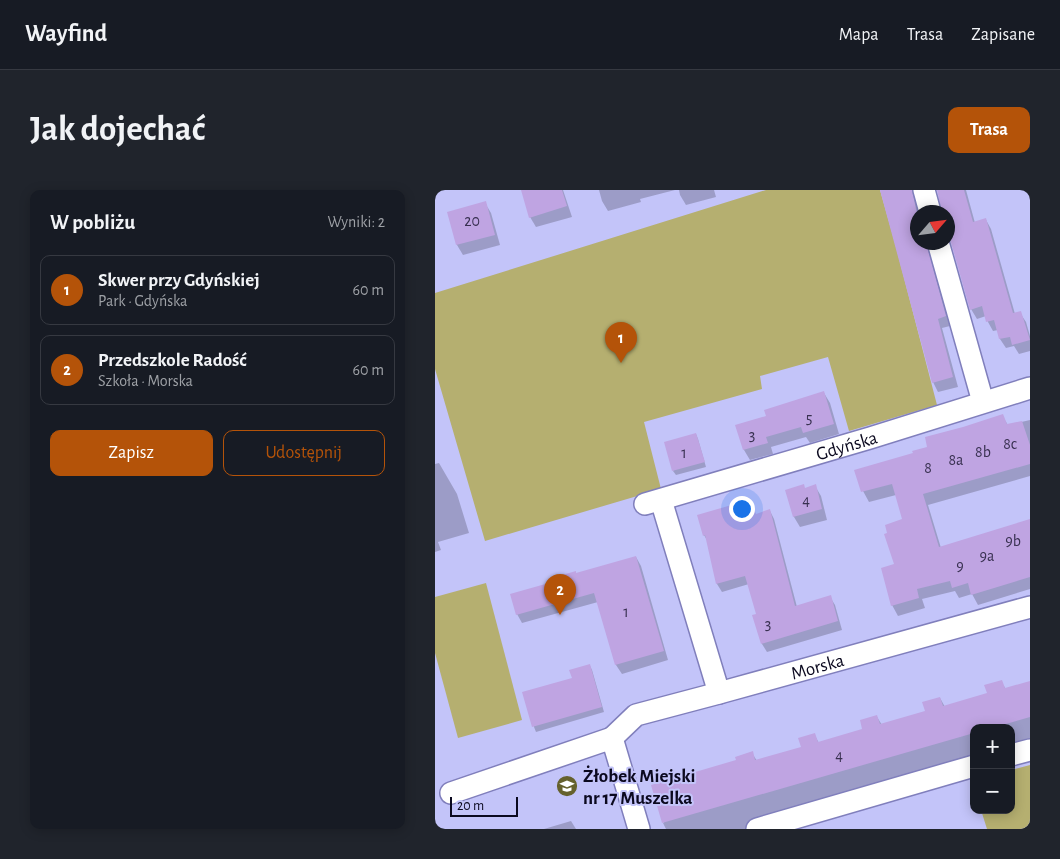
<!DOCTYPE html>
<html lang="pl">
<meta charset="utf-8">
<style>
body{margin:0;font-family:"Alegreya Sans",sans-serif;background:#20242c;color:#f1f3f6}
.controls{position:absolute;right:15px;bottom:15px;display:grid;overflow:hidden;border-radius:10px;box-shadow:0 2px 12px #0003}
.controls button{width:45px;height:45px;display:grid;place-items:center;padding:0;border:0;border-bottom:1px solid #363941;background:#171b24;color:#f1f3f6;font:25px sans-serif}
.compass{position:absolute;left:475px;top:15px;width:45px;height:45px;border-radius:50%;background:#171b24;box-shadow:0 2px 12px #0003;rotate:62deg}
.scale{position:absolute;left:15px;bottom:12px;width:68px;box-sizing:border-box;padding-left:5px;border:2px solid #0b091f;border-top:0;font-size:14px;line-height:18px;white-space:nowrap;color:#0b091f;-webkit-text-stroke:4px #c3c4f9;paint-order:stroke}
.you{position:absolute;left:306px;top:318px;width:18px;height:18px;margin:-12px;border:4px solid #fff;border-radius:50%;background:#1a73e8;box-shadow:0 0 0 8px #1a73e833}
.badge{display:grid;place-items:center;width:32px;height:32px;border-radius:50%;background:#b45309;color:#fff;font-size:16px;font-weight:700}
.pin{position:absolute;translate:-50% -41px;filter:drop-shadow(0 1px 2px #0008)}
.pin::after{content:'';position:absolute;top:26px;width:18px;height:15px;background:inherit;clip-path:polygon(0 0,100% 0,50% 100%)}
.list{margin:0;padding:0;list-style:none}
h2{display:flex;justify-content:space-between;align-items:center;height:65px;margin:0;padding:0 20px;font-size:21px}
h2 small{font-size:16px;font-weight:400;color:#9ea1a6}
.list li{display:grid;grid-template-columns:32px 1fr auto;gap:15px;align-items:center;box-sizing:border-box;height:70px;margin:0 10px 10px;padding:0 10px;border:1px solid #363941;border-radius:10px}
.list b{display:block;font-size:19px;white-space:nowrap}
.list p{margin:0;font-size:16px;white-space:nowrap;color:#9ea1a6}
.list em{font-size:16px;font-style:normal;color:#9ea1a6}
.actions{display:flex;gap:10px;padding:15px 20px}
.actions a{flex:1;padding:11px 0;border:1px solid #b45309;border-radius:10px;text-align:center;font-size:18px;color:#b45309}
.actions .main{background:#b45309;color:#fff}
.map{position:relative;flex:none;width:595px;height:639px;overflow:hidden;border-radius:10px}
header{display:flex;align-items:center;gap:30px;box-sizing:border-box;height:70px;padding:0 25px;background:#171b24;border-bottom:1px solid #363941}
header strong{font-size:24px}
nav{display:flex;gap:28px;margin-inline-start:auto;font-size:18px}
.intro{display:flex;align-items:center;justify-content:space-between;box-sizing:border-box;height:120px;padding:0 30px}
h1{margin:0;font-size:35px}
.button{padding:12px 22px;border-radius:10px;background:#b45309;color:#fff;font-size:18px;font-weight:700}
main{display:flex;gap:30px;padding:0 30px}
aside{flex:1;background:#171b24;border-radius:10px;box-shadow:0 2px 12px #0003}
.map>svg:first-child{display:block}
.green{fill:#b5af70}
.shadow{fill:#0003}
.building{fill:#bfa4e2}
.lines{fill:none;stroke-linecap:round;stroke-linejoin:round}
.minor-casing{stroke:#807fbc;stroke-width:24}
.minor{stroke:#fff;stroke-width:21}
.labels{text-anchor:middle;stroke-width:4;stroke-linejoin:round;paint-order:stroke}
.number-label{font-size:16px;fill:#383050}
.street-label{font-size:19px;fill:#0b091f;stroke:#c3c4f9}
.poi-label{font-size:19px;font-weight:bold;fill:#0b091f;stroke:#c3c4f9;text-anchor:start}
</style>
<header>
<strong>Wayfind</strong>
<nav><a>Mapa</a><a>Trasa</a><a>Zapisane</a></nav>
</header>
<div class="intro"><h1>Jak dojechać</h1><a class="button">Trasa</a></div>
<main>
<aside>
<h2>W pobliżu<small>Wyniki: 2</small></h2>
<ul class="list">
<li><span class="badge">1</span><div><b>Skwer przy Gdyńskiej</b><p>Park · Gdyńska</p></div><em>60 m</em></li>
<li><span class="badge">2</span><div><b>Przedszkole Radość</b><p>Szkoła · Morska</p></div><em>60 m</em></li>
</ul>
<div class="actions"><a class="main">Zapisz</a><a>Udostępnij</a></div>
</aside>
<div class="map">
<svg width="595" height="639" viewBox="0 0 595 639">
<rect width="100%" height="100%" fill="#c3c4f9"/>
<g class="green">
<path d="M331,0h114l15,53 42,162 -88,26 -21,-74 -68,19 2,13 -118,33 17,67 -176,52 -50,-172v-76z"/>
<path d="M51,393l36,137 -64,18 -23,-85v-56z"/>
<path d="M595,575v64h-43l-6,-19h30v-40z"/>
</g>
<g class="shadow">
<path d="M98,0h30l9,27 -36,10 -6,-10z"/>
<path d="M164,0h76l-35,9 1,3 -33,9 -6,-10z"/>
<path d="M244,0h35l2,7 -30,8 -6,-10z"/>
<path d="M446,0h41l-5,7v7l2,8h-2v30h18l-4,7v7l19,70 -8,2 16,59 -20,5 -5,-10z"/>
<path d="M503,0h28l9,33 11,-3 5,9 24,85 5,-1 6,9 4,14v15l-11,3 -5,-8 -8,2 -6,-9 -2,-9 -5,1 -5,-9 -2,-6 -9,3 -6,-10 -19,-67 -5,-3v-27h-4z"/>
<path d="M50,13l6,10 9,32 -37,10 -6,-10 -8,-32z"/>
<path d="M389,203l6,10 9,31 -29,9 -4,-6 -35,10 2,7 -23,6 -6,-10 -7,-24 30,-9z"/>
<path d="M567,226l6,9 22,-5v56l-102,29 13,43 89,-27v68l-52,16 -6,-11 -13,4 -4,-7 -33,8 3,9 -27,8 -6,-11 3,-40 8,-46 -7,-24 -27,7 -6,-11 66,-43z"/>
<path d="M261,244l2,5 8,28 -30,8 -3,-4z"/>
<path d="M4,273l18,31 12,39 -31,9 3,8 -6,2v-88z"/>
<path d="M380,296l6,10 6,24 -27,7 -6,-10 -8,-26 19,-2z"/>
<path d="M306,313l6,11 9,1 14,-4 4,8 23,88 33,-10 5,8 7,25 -75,22 -5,-8 -4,-29 -9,-31 -27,8 -5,-8 -9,-42 -4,-7z"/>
<path d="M201,367l5,9 27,94 -46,14 -6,-9 -18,-63 -76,21 -5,-9z"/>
<path d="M155,476l2,4 12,42 -68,20 -2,-5 -10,-34 49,-14z"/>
<path d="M566,492l5,7 24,-6v70l-19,5v-30h-37v41l-208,60h-100l-3,-6 75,-62 14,-8 5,8 45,-13 12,-14 5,9 45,-13 13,-13 5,8 44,-13 14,-14 5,9 43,-13z"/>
<path d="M136,631l5,8h-32z"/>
</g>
<g class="building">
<path d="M86,0h41l5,16 -38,12z"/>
<path d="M445,0h32l5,24v28h9l20,74 -8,3 15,58 -21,6z"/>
<path d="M502,0h27l9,32 13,-4 27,95 8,-2 9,29 -18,5 -2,-8 -11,2 -5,-19 -8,2 -4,-16 -12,4 -20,-71 -3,-5v-22h-5z"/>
<path d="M51,11l9,34 -39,10 -9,-33z"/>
<path d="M389,201l10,33 -31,9 -2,-6 -35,10 2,6 -25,7 -8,-25 31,-9 -2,-6z"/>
<path d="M568,224l4,10 15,-3 8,24v19l-107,30 16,53 91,-28v58l-59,18 -3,-12 -16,5 -2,-7 -33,8 2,9 -28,8 -10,-38 13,-4 -10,-30 3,-1 -2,-8 17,-6 -10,-35 -31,8 -7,-22 59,-17 -1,-2 15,-4 -2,-10 38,-10z"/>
<path d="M261,243l9,29 -33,9 -8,-29z"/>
<path d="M369,294l1,4 11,-4 6,25 -29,8 -8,-27z"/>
<path d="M307,312l3,11 10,-2 1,3 14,-5 25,97 36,-11 7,26 -77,23 -9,-29 4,-1 -11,-38 -29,8 -11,-49 -2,1 -6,-21z"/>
<path d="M201,366l28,95 -49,14 -21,-72 -78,22 -6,-21 46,-13 -1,-4 21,-6v2z"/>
<path d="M155,474l12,43 -70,20 -10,-35 50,-14 -3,-8z"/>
<path d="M567,490l3,8 25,-7v36l-38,11h-18v5l-312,90 -11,-38 85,-25 -1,-3 18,-6 2,9 46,-13 -3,-9 17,-5 3,9 44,-13 -2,-9 17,-5 3,9 45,-13 -3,-9 18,-5 3,9 44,-13 -3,-8z"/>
</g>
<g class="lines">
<g class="minor-casing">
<g id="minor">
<path d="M489,0l6,22"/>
<path d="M503,52l45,160"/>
<path d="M226,310l58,193"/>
<path id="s1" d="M210,314l225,-66 160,-50"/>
<path id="s2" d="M177,548l24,-23 83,-22 311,-86"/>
<path d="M576,565l19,-5"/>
<path d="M16,603l161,-55 27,91"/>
<path d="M322,639l217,-63"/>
</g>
</g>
<use href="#minor" class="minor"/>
</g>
<defs>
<g id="school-disc" transform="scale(1.125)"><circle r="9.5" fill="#65612d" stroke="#c3c4f9"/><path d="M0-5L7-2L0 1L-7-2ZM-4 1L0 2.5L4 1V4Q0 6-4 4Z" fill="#fff"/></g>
</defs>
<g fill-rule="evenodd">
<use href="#school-disc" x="132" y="596"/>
</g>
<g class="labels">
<g class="number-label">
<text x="37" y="36">20</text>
<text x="374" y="233">5</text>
<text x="317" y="250">3</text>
<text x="575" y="259">8c</text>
<text x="548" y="267">8b</text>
<text x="249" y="268">1</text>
<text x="521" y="275">8a</text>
<text x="493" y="283">8</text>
<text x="371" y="315">4</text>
<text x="578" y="356">9b</text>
<text x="552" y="371">9a</text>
<text x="525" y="381">9</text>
<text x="191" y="427">1</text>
<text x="333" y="439">3</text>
<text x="404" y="570">4</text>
</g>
<g class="street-label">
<text dy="7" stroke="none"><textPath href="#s1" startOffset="210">Gdyńska</textPath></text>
<text dy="7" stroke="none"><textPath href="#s2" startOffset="221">Morska</textPath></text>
</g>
<g class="poi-label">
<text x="148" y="592">Żłobek Miejski<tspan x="148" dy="22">nr 17 Muszelka</tspan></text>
</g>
</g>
</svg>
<div class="controls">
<button>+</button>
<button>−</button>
</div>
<svg class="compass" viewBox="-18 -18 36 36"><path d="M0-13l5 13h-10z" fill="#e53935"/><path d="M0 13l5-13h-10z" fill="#9ea1a6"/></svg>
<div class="scale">20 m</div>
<div class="you"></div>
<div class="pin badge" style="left:186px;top:173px">1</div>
<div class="pin badge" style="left:125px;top:425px">2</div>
</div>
</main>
